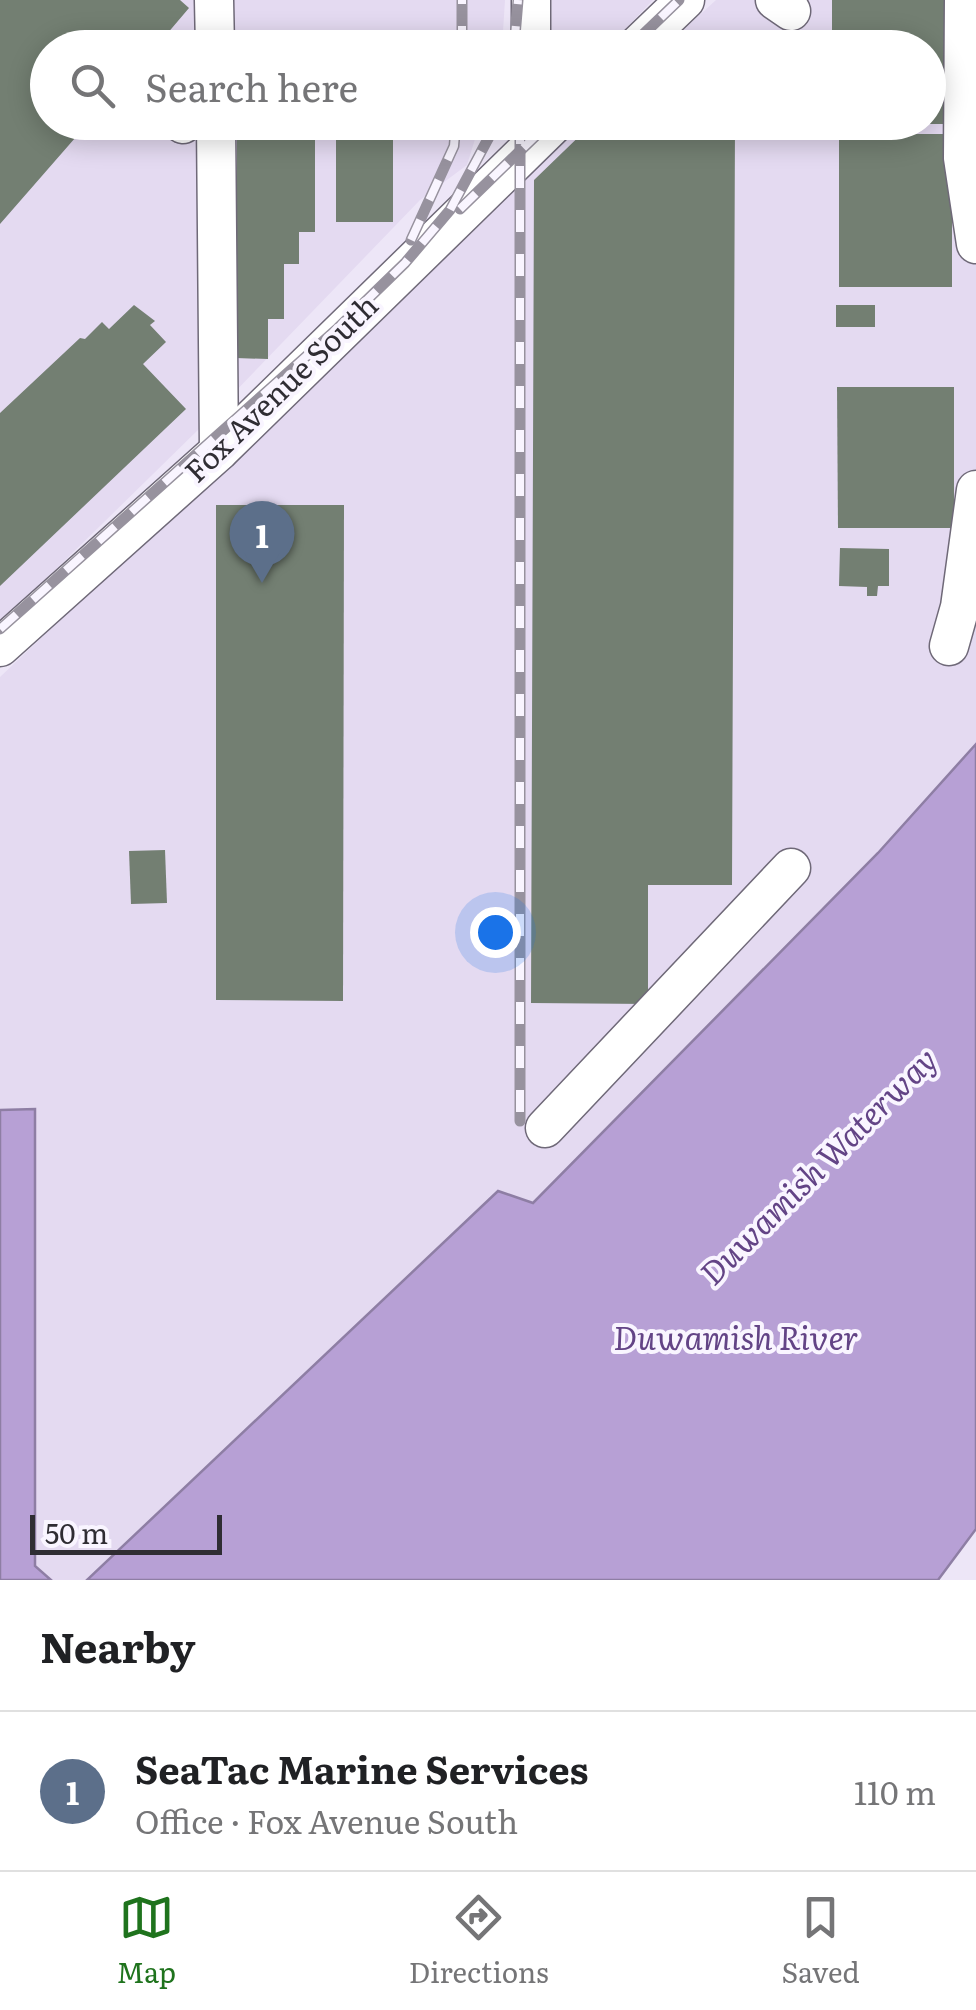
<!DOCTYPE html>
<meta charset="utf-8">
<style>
body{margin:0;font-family:Literata,serif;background:#f2f2f2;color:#202124}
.scale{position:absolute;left:30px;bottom:25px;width:192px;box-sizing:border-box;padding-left:10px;border:5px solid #2f2d33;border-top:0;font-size:28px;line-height:35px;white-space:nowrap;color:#2f2d33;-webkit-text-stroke:8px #f9f5ff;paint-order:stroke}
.you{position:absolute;left:495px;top:932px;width:35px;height:35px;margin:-25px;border:8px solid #fff;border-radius:50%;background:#1a73e8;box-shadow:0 0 0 15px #1a73e833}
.badge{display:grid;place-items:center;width:65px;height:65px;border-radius:50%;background:#1f731d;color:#fff;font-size:32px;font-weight:700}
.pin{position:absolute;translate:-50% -82px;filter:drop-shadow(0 2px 5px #0008)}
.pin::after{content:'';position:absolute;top:52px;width:35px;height:30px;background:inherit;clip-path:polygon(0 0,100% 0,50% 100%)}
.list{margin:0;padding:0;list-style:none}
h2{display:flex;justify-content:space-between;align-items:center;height:130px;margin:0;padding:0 40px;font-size:42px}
h2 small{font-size:32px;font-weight:400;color:#757577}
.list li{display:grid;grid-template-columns:65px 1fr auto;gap:30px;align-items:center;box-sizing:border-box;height:160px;padding:0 40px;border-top:2px solid #e0e0e0}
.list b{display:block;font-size:38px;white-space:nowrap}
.list p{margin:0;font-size:32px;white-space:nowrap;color:#757577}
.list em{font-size:32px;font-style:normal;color:#757577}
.icon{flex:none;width:55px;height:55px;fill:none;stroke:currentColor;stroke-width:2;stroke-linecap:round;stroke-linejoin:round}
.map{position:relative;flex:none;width:976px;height:1580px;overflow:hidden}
.search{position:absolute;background:#fff;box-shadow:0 5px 25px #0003;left:30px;right:30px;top:30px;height:110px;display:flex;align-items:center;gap:25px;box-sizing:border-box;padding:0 35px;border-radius:55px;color:#757577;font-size:38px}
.sheet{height:290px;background:#fff}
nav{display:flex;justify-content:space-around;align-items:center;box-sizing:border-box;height:140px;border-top:2px solid #e0e0e0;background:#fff;font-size:28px;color:#757577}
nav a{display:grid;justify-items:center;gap:5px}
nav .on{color:#1f731d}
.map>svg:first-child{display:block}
.built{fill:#e4daf1}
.water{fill:#b7a0d5;stroke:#8e7ea4;stroke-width:2.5}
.building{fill:#737f72}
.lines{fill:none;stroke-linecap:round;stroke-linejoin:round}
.minor-casing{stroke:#6f6978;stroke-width:41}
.minor{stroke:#fff;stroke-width:38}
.rail-casing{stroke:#97929e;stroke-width:11}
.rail{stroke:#f9f5ff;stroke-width:8;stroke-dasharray:22;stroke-linecap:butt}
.labels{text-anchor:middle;stroke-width:8;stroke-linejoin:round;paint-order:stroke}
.street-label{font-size:30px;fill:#2f2d33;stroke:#f9f5ff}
.water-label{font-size:32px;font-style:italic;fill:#634486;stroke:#f9f5ff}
</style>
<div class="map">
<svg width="976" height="1580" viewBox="0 0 976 1580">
<rect width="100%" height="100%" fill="#ede6f7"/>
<g class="built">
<path d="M0,0h505l-3,47 -454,1v74l432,1 -13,42 -47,35 -219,227 -201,197z"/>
<path d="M552,0h101l-45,47 -57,1z"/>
<path d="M716,0h260v744l-98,109 -345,351 -35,-12 -411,388h-36l-16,-13v-457h-35v-433l585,-554 343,-1v-74l-263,-1z"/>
</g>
<g class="water">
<path d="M976,744v785l-38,51h-851l411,-389 35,12 345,-350z"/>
<path d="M35,1109v457l16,14h-51v-470z"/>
</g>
<g class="building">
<path d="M0,0h180l9,8 -34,40h-107v74h41l-89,102z"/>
<path d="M832,0h124v124h-28v-76h-96z"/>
<path d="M237,122h78v110h-16v32h-15v55h-16v40l-32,-1z"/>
<path d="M336,122h19v14h38v86h-57z"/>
<path d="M594,122h141l-3,763h-84v119l-117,-1 3,-823z"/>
<rect x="839" y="134" width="113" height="153"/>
<path d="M134,305l21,16 -5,4 16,17 -23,22 43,45 -186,177v-173l80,-75 5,1 17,-17 7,7z"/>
<rect x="836" y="305" width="39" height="22"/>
<path d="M837,387h117v141h-116z"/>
<path d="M216,505h128l-1,496 -127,-1z"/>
<path d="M840,548l49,1v37h-11l-1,10h-10v-9l-28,-1z"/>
<path d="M165,850l2,53 -36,1 -2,-53z"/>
</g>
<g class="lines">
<g class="minor-casing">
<g id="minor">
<path d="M214,0l1,48"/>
<path d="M531,0v48"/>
<path d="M775,0l16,11"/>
<path d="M964,0l-1,158 13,86"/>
<path d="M635,48l50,-48"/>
<path d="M216,122l3,329"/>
<path d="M183,124l1,-2"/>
<path d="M949,646l11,-39 16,-117"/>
<path d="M0,647l219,-196 337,-329"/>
<path d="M545,1128l246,-260"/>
</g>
</g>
<use href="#minor" class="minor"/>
<g class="rail-casing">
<g id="rail">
<path d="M462,48v-48"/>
<path d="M514,48l4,-48"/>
<path d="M629,48l50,-48"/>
<path d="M520,122v999"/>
<path d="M460,209l90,-87"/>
<path d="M411,240l43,-94 2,-24"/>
<path d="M0,629l338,-301 67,-65 45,-53 47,-88"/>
</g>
</g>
<use href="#rail" class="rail"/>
</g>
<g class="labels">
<g class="street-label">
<text transform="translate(282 389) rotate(-44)" y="10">Fox Avenue South</text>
</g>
<g class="water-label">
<text transform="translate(819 1167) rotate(-45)" y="11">Duwamish Waterway</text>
<text x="736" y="1350">Duwamish River</text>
</g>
</g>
</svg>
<div class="scale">50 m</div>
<div class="you"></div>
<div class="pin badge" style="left:262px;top:583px;background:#5c6f8a">1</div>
<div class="search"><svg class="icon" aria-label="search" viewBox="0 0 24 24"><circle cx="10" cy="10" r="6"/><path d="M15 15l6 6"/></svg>Search here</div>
</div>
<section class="sheet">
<h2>Nearby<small></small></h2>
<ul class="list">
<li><span class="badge" style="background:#5c6f8a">1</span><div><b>SeaTac Marine Services</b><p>Office · Fox Avenue South</p></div><em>110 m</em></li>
</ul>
</section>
<nav>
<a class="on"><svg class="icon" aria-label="map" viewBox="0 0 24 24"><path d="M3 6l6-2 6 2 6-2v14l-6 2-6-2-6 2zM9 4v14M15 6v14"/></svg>Map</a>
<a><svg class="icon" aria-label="directions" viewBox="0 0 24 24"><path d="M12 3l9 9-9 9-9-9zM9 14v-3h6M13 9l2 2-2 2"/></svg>Directions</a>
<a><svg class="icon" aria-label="saved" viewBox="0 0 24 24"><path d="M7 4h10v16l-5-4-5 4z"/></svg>Saved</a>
</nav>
